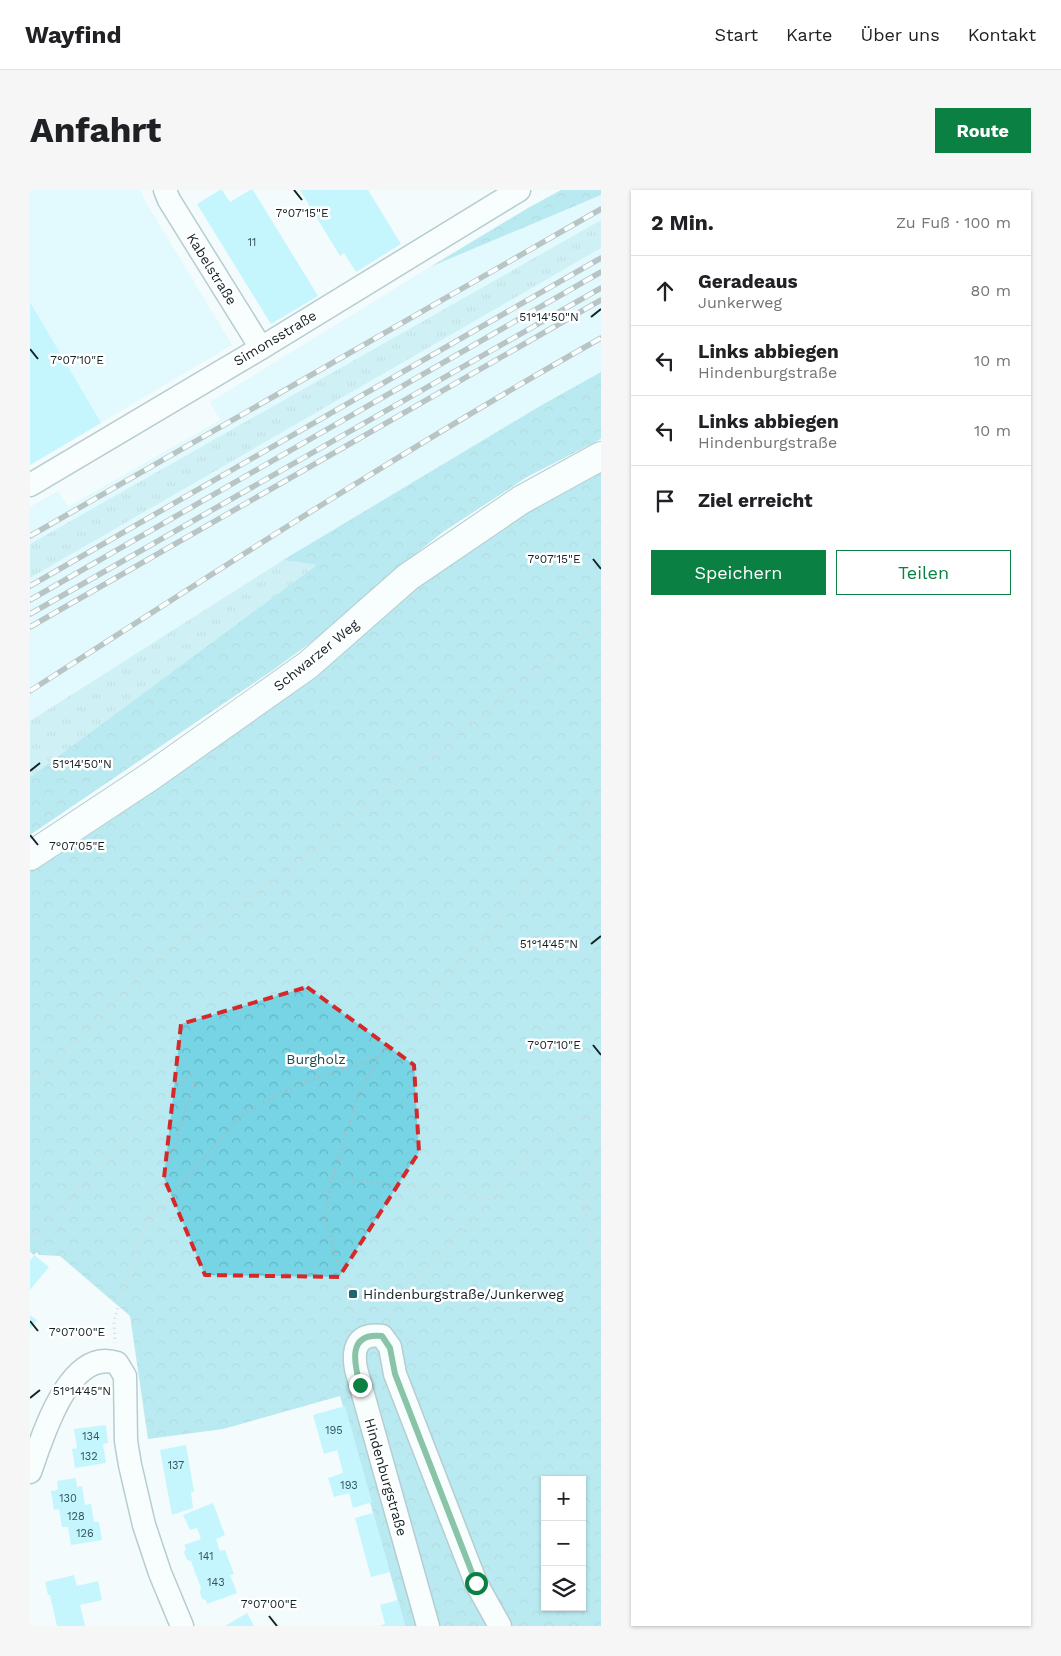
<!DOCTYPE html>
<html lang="de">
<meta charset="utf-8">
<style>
body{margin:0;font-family:"Work Sans",sans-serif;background:#f6f6f6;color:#202124}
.controls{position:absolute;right:15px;bottom:15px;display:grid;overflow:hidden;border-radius:0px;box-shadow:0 1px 4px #0004}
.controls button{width:45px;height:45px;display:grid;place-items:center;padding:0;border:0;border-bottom:1px solid #e0e0e0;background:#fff;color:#202124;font:25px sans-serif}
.stop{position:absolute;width:15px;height:15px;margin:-11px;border:4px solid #0b8043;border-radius:50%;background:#fff}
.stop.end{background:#0b8043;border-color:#fff;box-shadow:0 1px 5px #0008}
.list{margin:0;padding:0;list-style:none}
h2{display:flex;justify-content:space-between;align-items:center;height:65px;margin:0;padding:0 20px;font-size:21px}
h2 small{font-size:16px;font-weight:400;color:#757577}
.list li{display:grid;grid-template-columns:32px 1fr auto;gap:15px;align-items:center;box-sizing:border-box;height:70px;padding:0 20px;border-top:1px solid #e0e0e0}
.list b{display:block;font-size:19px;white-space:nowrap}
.list p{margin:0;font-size:16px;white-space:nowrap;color:#757577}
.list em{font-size:16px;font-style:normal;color:#757577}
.actions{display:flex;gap:10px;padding:15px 20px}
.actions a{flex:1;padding:11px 0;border:1px solid #0b8043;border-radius:0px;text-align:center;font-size:18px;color:#0b8043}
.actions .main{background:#0b8043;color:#fff}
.icon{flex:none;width:28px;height:28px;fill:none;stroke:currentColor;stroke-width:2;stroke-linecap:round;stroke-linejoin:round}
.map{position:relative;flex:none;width:571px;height:1436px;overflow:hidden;border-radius:0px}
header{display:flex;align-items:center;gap:30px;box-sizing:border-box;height:70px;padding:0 25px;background:#fff;border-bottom:1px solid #e0e0e0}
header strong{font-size:24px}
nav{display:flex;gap:28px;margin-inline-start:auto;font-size:18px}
.intro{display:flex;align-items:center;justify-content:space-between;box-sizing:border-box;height:120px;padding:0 30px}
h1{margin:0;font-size:35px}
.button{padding:12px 22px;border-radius:0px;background:#0b8043;color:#fff;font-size:18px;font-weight:700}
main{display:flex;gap:30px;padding:0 30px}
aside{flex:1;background:#fff;border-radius:0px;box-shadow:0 1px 4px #0004}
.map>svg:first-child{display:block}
.built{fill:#cff7ff}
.grass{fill:url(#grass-tufts)}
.forest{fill:url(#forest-crowns);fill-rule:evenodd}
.building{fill:#8fedfe}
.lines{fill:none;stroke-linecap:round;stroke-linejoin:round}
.minor-casing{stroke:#6e949b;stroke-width:25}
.tertiary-casing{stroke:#6e949b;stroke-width:30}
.path{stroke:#aeb8ba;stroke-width:3;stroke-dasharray:1 4;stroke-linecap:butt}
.minor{stroke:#fff;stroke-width:22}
.tertiary{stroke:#fff;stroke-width:28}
.rail-casing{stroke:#748082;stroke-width:5.5}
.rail{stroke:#fff;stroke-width:4;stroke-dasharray:11;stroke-linecap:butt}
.route{stroke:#0b8043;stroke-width:6}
.marked{fill:none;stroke:#d62828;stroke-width:4;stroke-dasharray:10 6;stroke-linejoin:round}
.ticks{fill:none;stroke:#132225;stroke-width:2}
.poi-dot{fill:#1c6672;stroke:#fff;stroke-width:2}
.labels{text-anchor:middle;stroke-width:5;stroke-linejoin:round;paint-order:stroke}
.number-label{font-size:11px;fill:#32555b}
.street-label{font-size:14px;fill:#132225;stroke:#fff}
.park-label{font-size:14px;fill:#1f4a52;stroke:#fff}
.poi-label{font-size:14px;fill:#132225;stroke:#fff;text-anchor:start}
.ticks-label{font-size:12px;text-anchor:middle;fill:#132225;stroke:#fff;stroke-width:5;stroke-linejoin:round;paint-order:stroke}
</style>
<header>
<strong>Wayfind</strong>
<nav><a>Start</a><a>Karte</a><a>Über uns</a><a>Kontakt</a></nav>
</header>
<div class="intro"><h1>Anfahrt</h1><a class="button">Route</a></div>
<main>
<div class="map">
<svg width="571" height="1436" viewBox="0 0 571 1436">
<defs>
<pattern id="grass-tufts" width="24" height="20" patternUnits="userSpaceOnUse" patternTransform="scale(1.25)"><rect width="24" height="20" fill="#a5e2ee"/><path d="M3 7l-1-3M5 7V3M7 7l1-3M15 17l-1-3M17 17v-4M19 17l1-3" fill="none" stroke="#8dc2cc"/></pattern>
<pattern id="forest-crowns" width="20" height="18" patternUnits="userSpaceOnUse" patternTransform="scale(1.25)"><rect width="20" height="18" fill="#76d4e4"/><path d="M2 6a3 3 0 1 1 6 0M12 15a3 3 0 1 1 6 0" fill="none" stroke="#65b6c3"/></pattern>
</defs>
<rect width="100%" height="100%" fill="#f3fbfc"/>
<g class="built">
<path d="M0,0h111l3,9 88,146 -202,120z"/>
<path d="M571,5v25l-571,324v-37l28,-16 10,16 152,-87 -10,-18 220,-135z"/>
<path d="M571,58v124l-61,34 -257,154 -253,161v-143z"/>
</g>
<g class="grass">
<path d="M571,30v28l-571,330v-34z"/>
<path d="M253,370l35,5 -288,212v-56z"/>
</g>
<g class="forest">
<path d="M531,0h40v5l-171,72 98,-59z"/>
<path d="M571,182v67l-74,38 -84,55 -59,47 -67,59 -44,32 -243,165v-58l287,-212 -34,-5 257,-154z"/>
<path d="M571,277v1159h-196l-65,-230 -117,33 -75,10 -18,-123 -70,-60 -21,-1 -2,-3 -3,3 -4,-3v-385l410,-302zM515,1290h37v127h-37z"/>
</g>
<g class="building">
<path d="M190,0h2l8,12 20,-12h3l65,106 -47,28 -74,-120z"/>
<path d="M270,0h68l33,54 -45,28 -12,-19 -4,3z"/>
<path d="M0,112l71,121 -71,42z"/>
<path d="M4,1065l15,12 -19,23v-29z"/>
<path d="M0,1125l7,5 -7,9z"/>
<path d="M315,1216l27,96 -19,6 -4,-15 -15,4 -6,-19 15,-5 -6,-23 -13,4 -11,-39z"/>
<path d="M76,1235l2,18 -5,1 3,19 -31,5 -3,-19 5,-1 -3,-19z"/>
<path d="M156,1255l8,47h-3l2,16 -21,7 -12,-65z"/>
<path d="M46,1288l1,9 5,-1 3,19 6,-1 3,18h5l3,18 -31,5 -3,-18h-6l-3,-18 -5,1 -3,-19 7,-1 -1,-9z"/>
<path d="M183,1313l12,32 -9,4 4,12 5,-1 9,24 -4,1 7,18 -30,11 -1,-4 -4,-1 -2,-7 1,-4 -5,-13 -5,-14 -4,-1 -3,-8 2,-4 -2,-3 17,-6 -4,-11 -7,2 -7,-15z"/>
<path d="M343,1323l17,59 -19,5 -16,-59z"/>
<path d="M44,1385l3,11 21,-5 4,19 -22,5 5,21h-28l-7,-31h-2l-3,-13z"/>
<path d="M368,1410l7,26h-26l6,-2 -5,-19z"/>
<path d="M217,1423l7,13h-29z"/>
</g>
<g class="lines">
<g class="minor-casing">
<g id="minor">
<path d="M135,0l4,10 92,148"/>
<path d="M0,295l231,-137 258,-158"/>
<path d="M0,1282c12,-33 38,-125 87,-109l8,13 1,65 4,24 14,60 16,48 22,53"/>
<path d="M398,1436l-72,-257c-4,-22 2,-36 26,-33l8,11 5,27 81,209 24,43"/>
</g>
</g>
<g class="tertiary-casing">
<path id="tertiary" d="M0,666l121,-80 157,-111 100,-88 113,-77 80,-44"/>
</g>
<g class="path">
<path d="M0,897l125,-128 120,-79 264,-211 62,-46"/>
<path d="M571,957c-25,45 -16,85 0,132"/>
<path d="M302,987l158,21"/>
<path d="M117,1034l96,-111 56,-29 80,-27"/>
<path d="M0,1050l131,-139 31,-27 3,8 -35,110 -16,36 -30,92 1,23"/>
<path d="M360,1127l14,-29 49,-48 37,-42 36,-39 27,-23 21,-15 27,-6"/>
<path d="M325,1128l-30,-98 7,-43 26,-81 21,-39 185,-214 37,-51"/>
</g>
<use href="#minor" class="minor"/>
<use href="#tertiary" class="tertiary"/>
<g class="rail-casing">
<g id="rail">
<path d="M0,346l571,-327"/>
<path d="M0,396l571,-328"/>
<path d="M0,410l571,-328"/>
<path d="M0,424l571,-326"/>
<path d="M0,437l571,-327"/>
<path d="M0,501c188,-121 376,-243 571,-353"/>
</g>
</g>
<use href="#rail" class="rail"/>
</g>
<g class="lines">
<path class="route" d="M330,1195c-6,-22 -13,-53 22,-49l8,12 5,26 81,209"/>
</g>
<path d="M0 0H571V1436H0ZM277,797l107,78 5,87 -80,125 -134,-2 -41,-97 17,-154z" fill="#f3fbfc" fill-opacity=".55" fill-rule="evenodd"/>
<path class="marked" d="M277,797l107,78 5,87 -80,125 -134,-2 -41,-97 17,-154z"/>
<path class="ticks" d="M264,0l8,10M561,127l10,-8M0,159l8,10M563,369l8,10M0,581l10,-8M0,645l8,10M561,754l10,-8M563,855l8,10M0,1131l8,10M0,1208l10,-8M239,1426l8,10"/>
<rect class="poi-dot" x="318" y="1099" width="10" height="10" rx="2.5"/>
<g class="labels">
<g class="number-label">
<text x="222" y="56">11</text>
<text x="304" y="1244">195</text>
<text x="61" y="1250">134</text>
<text x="59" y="1270">132</text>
<text x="146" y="1279">137</text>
<text x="319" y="1299">193</text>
<text x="38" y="1312">130</text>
<text x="46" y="1330">128</text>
<text x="55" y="1347">126</text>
<text x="176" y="1370">141</text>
<text x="186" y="1396">143</text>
</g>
<g class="street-label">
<text transform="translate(182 79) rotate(58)" y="5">Kabelstraße</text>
<text transform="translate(245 148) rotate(-31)" y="5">Simonsstraße</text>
<text transform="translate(286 465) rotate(-39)" y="5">Schwarzer Weg</text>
<text transform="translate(356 1287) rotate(74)" y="5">Hindenburgstraße</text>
</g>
<g class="park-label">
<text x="286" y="874">Burgholz</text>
</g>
<g class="poi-label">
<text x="333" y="1109">Hindenburgstraße/Junkerweg</text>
</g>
</g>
<g class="ticks-label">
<text x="272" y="27">7°07'15"E</text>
<text x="519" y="131">51°14'50"N</text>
<text x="47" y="174">7°07'10"E</text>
<text x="524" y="373">7°07'15"E</text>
<text x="52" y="578">51°14'50"N</text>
<text x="47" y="660">7°07'05"E</text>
<text x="519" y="758">51°14'45"N</text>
<text x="524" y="859">7°07'10"E</text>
<text x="47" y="1146">7°07'00"E</text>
<text x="52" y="1205">51°14'45"N</text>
<text x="239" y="1418">7°07'00"E</text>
</g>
</svg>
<div class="controls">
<button>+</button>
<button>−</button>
<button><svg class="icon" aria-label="layers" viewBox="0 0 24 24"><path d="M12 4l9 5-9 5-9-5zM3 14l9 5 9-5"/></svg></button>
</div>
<div class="stop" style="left:446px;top:1393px"></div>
<div class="stop end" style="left:330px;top:1195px"></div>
</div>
<aside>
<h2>2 Min.<small>Zu Fuß · 100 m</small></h2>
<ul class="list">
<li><svg class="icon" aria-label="ahead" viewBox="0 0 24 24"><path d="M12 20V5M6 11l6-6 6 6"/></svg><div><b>Geradeaus</b><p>Junkerweg</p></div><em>80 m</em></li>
<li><svg class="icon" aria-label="left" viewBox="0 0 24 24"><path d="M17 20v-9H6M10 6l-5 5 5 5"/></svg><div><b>Links abbiegen</b><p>Hindenburgstraße</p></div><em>10 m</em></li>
<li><svg class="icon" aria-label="left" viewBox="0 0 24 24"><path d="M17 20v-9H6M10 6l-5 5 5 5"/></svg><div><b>Links abbiegen</b><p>Hindenburgstraße</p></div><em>10 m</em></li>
<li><svg class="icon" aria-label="arrive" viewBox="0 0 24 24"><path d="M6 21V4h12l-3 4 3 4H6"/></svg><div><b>Ziel erreicht</b></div></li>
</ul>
<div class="actions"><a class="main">Speichern</a><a>Teilen</a></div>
</aside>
</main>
